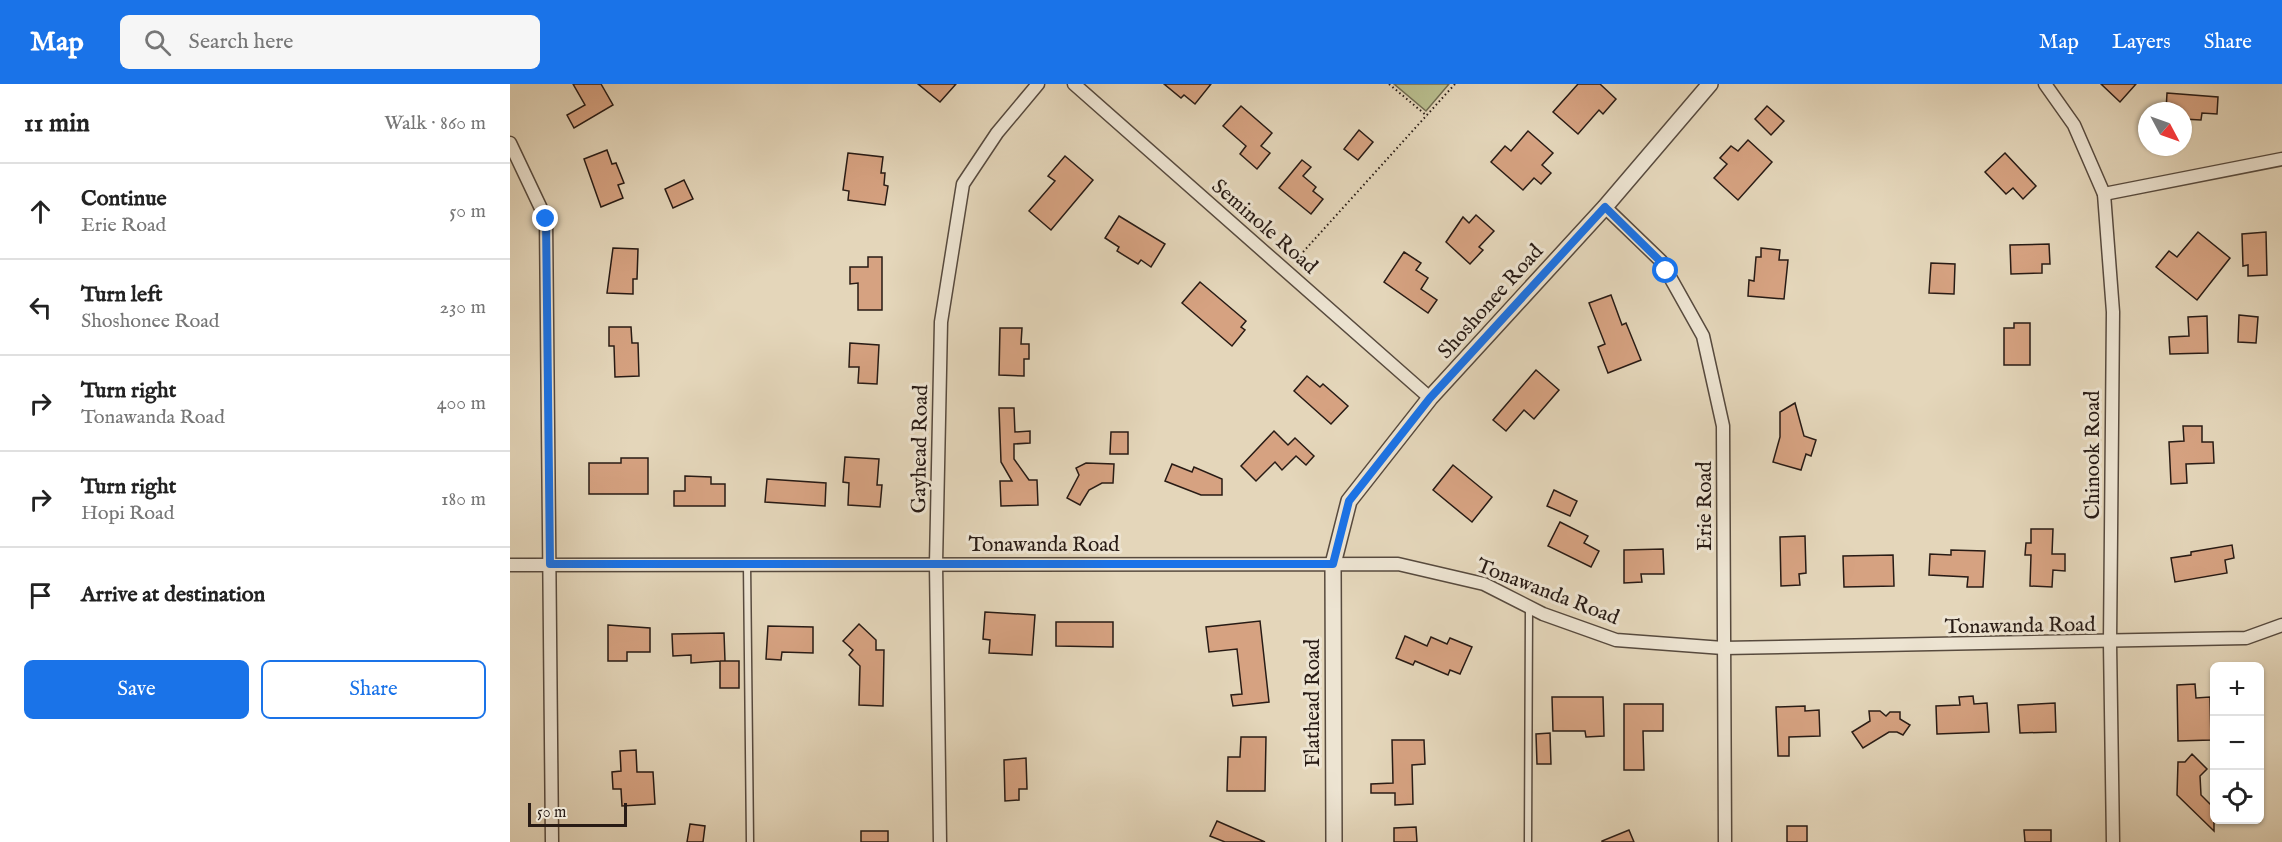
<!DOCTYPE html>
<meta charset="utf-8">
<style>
body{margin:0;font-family:"IM FELL English",serif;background:#f6f6f6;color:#222}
.controls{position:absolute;right:18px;bottom:18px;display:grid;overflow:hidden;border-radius:9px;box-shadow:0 2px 4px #0004}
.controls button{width:54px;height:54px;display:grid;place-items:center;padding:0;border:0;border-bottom:2px solid #e0e0e0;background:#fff;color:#222;font:30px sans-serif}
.compass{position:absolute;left:1628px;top:18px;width:54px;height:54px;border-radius:50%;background:#fff;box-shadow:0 2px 4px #0004;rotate:131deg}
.scale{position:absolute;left:18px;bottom:15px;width:99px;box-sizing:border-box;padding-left:6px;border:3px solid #281b15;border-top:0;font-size:16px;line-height:21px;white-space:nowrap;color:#281b15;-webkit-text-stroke:4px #ede4d2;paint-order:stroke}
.stop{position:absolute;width:18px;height:18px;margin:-14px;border:4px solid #1a73e8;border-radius:50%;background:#fff}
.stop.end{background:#1a73e8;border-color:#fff;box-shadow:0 2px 6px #0008}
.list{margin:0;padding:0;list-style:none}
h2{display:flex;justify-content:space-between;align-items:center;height:78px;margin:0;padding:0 24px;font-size:26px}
h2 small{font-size:20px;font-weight:400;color:#767676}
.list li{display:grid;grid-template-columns:39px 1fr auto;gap:18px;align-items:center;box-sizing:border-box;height:96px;padding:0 24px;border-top:2px solid #e0e0e0}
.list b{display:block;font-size:22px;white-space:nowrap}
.list p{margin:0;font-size:20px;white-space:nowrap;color:#767676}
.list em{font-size:20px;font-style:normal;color:#767676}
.actions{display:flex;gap:12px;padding:18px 24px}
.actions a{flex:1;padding:14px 0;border:2px solid #1a73e8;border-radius:9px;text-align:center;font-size:21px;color:#1a73e8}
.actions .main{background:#1a73e8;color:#fff}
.icon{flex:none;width:33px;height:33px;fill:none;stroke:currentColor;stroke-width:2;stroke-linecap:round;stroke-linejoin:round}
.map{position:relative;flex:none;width:1772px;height:758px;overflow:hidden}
header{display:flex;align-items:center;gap:36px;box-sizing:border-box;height:84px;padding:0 30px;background:#1a73e8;color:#fff}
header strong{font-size:28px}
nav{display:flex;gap:33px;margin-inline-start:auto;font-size:21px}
.search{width:420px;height:54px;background:#f6f6f6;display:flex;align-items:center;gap:15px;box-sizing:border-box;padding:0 21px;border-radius:9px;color:#767676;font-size:22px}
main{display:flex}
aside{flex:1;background:#fff}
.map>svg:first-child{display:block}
.green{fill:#b8bd8d;stroke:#706c51;stroke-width:1.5}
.building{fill:#d6a281;stroke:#281b15;stroke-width:1.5}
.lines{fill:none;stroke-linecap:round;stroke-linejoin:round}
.service-casing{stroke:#574a3e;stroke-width:9}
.minor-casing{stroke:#574a3e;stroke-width:15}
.tertiary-casing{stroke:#574a3e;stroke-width:18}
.path{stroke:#281b15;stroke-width:2;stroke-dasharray:1.5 3;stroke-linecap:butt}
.service{stroke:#ede4d2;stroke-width:6}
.minor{stroke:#ede4d2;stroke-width:12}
.tertiary{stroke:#ede4d2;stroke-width:15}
.route{stroke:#1a73e8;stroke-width:8}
.labels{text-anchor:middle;stroke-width:6;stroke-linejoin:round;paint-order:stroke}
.street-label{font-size:21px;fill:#281b15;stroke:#ede4d2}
</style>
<header>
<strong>Map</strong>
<div class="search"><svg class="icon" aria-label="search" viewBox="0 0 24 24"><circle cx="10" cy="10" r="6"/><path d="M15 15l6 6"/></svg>Search here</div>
<nav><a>Map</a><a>Layers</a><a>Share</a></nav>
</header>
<main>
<aside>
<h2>11 min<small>Walk · 860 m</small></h2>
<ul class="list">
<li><svg class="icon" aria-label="ahead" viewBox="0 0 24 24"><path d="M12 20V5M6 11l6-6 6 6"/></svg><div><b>Continue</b><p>Erie Road</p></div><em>50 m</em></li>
<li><svg class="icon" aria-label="left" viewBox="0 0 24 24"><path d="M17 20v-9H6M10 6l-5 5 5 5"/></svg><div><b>Turn left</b><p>Shoshonee Road</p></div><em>230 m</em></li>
<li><svg class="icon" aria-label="right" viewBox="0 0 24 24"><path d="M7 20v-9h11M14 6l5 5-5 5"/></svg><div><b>Turn right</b><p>Tonawanda Road</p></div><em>400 m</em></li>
<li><svg class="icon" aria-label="right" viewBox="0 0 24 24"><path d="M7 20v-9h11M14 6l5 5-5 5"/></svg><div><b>Turn right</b><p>Hopi Road</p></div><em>180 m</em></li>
<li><svg class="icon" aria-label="arrive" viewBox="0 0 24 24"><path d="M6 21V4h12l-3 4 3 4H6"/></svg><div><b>Arrive at destination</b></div></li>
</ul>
<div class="actions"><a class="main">Save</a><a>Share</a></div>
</aside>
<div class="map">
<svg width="1772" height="758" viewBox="0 0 1772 758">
<rect width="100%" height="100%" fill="#e4d6ba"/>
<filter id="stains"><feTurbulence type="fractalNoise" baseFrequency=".00333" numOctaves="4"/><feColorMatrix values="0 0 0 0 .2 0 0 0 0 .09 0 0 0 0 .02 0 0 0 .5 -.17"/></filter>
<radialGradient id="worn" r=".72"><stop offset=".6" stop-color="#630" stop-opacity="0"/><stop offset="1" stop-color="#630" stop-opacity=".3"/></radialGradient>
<path class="green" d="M884,0h55l-23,27z"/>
<g class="building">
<path d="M63,0h28l12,21 -39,23 -7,-13 18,-10z"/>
<path d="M408,0h38l-16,18z"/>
<path d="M654,0h47l-16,20 -11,-9 -3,3z"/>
<path d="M1068,0h22l16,15 -13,15 -4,-4 -21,24 -25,-22z"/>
<path d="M1591,0h35l-16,18z"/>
<path d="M1657,9l51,4 -1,17 -15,-1 -1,7 -18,-1v-8h-17z"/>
<path d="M731,22l31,27 -11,13 9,7 -13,16 -17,-15 6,-8 -23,-20z"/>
<path d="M1257,22l17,15 -13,14 -16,-16z"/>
<path d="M849,46l14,12 -15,18 -14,-11z"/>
<path d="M1018,47l25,22 -11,12 9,8 -10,11 -7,-6 -11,12 -32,-28 14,-16 6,5z"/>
<path d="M1238,56l24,22 -34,38 -24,-22 13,-14 -7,-6 11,-12 7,5z"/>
<path d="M97,66l5,14 4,-1 8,20 -6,2 5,13 -22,9 -17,-48z"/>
<path d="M338,69l35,4 -2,16h4l-1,12 4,1 -3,19 -37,-5 1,-9 -6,-1z"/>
<path d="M1495,69l31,33 -13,13 -10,-11 -7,6 -21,-22z"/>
<path d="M555,72l28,24 -42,50 -22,-19 26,-30 -7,-5z"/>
<path d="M792,76l9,7 -8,9 13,11 -3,4 10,8 -12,15 -32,-26z"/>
<path d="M174,96l9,19 -20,9 -8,-19z"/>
<path d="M966,131l18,16 -15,16 4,3 -13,14 -24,-22 17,-25 6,6z"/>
<path d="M609,132l46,28 -14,23 -10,-7 -3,4 -21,-13 2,-4 -14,-9z"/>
<path d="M1688,148l32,26 -33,42 -41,-33 13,-16 8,6z"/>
<path d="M1756,148l1,43 -19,1v-11l-5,1 -1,-32z"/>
<path d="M1539,160l1,20h-8v9l-31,1 -1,-29z"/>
<path d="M103,164l25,1 -1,30h-4v15l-26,-1z"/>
<path d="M1251,164l19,2 -1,10h9l-4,39 -36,-3 1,-16 5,1 2,-24h5z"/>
<path d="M894,168l17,11 -5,7 12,8 -7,11 16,11 -9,13 -44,-31z"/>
<path d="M358,173h14v53h-24v-27l-8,1v-17h18z"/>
<path d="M1421,179l24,1 -1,30 -25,-1z"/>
<path d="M690,198l46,39 -5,6 4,3 -13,16 -50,-43z"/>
<path d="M1101,211l11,30 4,-2 15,37 -33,13 -10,-26 7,-3 -16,-41z"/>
<path d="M1729,231l19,2 -2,26 -18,-1z"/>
<path d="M1697,232l1,37 -38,1 -1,-17 20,-1 -1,-19z"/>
<path d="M1504,239h16v42h-26v-37h10z"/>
<path d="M99,243h22l1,16h6l1,33 -24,1 -1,-31h-5z"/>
<path d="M490,244h22l-1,16h8v15h-5v17l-25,-1z"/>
<path d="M340,259l29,2 -2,39 -19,-1 1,-16h-10z"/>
<path d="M1026,286l23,20 -25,29 -10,-9 -18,21 -13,-11z"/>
<path d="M797,292l13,11 3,-3 25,22 -17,18 -37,-33z"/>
<path d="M1285,319l9,33 12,4 -5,16 -5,-2 -5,16 -28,-8 7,-25v-25z"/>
<path d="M489,324h15l1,24 15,-1v12l-16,1v15l15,21h8l1,25 -37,1 -1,-25h12l-11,-19z"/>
<path d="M1673,342h19v16h11l1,21 -28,1 1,19 -16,1 -2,-42 15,-1z"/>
<path d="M764,347l14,14 7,-7 19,18 -8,9 -10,-9 -14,14 -7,-8 -19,19 -15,-15z"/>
<path d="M601,348h17v22h-18z"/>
<path d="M335,373l34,2 -2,26h5l-2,22 -32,-2 1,-22 -6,-1z"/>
<path d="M111,374h27v36h-59v-31h32z"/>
<path d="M576,379l28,1 -1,19h-11l-13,7 -9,15 -13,-7 12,-23 -3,-7z"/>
<path d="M662,380l20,8 2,-5 28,12v16h-21l-36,-14z"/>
<path d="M943,381l39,32 -20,25 -39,-32z"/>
<path d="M175,392l26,1v7h14v22h-51v-15h11z"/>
<path d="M257,395l59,4 -1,23 -60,-4z"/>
<path d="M1044,406l23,11 -7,15 -23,-10z"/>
<path d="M1050,438l28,14 -4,7 15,8 -8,16 -43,-21z"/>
<path d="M1521,445h22l-1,25h13v17l-12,-1 -1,17 -22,-1 1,-31h-6l1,-12h5z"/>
<path d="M1295,452l1,37 -7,1 1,11 -19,1 -1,-49z"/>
<path d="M1722,461l2,13 -9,2 2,13 -52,9 -4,-24 20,-3v-3z"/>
<path d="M1153,465l1,25h-23l1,8 -18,1v-33z"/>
<path d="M1441,466l34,1 -2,36h-16l1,-10 -39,-2 1,-21 21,1z"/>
<path d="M1383,471l1,31 -50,1 -1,-31z"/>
<path d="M475,528l50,3 -3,40 -43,-2 1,-13 -7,-1z"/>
<path d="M750,537l9,81 -36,4 -2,-11 11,-1 -5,-45 -28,3 -3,-25z"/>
<path d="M546,538h57v25l-57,-1z"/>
<path d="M349,540l17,16v10h8l-1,56 -24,-1 1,-39 -11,-11 4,-5 -10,-9z"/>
<path d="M98,541l42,3v24h-23v9h-19z"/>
<path d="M258,542l45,1v26l-31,-1 -1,8 -15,-1z"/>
<path d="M214,549l1,28h-5h19v27h-19v-27l-29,2v-8l-18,1 -1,-22z"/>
<path d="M895,552l22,10 4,-9 16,7 3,-6 22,9 -12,27 -10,-4 -2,5 -33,-14 -2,4 -17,-7z"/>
<path d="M1685,600l1,14 14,-1 1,43 -33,1 -1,-56z"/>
<path d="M1463,612l1,8 13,-1 2,29 -52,2 -1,-28 24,-1 -1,-8z"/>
<path d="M1042,613h51l1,39 -18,1 -1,-6h-32z"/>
<path d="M1545,619l1,29 -36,1 -2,-28z"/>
<path d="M1114,620h39v27h-20l1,39h-20z"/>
<path d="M1295,622v5l14,-1 1,26 -31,1v19h-11l-2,-49z"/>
<path d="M1359,627h11l6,5 4,-4h10v7l10,6 -7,10 -6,-3h-8l-26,16 -11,-16 18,-11z"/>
<path d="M1040,649l1,31h-14l-1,-30z"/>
<path d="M731,653h25l-1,54h-38l1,-34h12z"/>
<path d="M882,656h32l1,24 -13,1 1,39 -18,1v-12h-24v-9l22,-1z"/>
<path d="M126,666l1,22h16l2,32 -33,2 -1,-17h-8l-1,-17 9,-1 -1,-20z"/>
<path d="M1682,670l15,15 -7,7 1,19 13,13v23l-37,-36 1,-33h7z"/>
<path d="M516,674l1,31h-8v11l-14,1 -1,-41z"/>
<path d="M707,737l48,21h-40l-15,-6z"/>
<path d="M180,740l15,2 -2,16h-16z"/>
<rect x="1277" y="742" width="20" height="16"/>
<path d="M906,743l1,15h-23v-14z"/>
<path d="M1119,746l5,12h-32v-1z"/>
<path d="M1514,746h27v12h-26z"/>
<rect x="351" y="747" width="27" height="11"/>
</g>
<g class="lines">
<g class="service-casing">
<g id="service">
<path d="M237,480l3,278"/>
<path d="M1018,758l1,-234"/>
</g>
</g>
<g class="minor-casing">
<g id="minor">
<path d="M564,0l356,314"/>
<path d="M1535,0l29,41 30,69 9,118 -3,331 3,199"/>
<path d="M0,59l36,76 6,623"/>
<path d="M1594,110l178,-35"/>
<path d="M1095,123l56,54 42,75 20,90 2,416"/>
<path d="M0,481l888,-1 86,20 59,30 73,26 107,8 523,-10 36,-13"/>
<path d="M430,758l-4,-278 5,-242 22,-138 34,-51 41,-49"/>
</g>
</g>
<g class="tertiary-casing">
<path id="tertiary" d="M824,758l-1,-278 16,-63 81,-103 175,-191 105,-123"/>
</g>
<g class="path">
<path d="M879,0l38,32"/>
<path d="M784,178l161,-178"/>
</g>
<use href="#service" class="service"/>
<use href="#minor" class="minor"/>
<use href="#tertiary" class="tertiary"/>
</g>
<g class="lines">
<path class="route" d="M36,135l4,345h783l16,-63 81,-103 175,-191 55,54 6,10"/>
</g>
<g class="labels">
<g class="street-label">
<text transform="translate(755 142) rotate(41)" y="7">Seminole Road</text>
<text transform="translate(980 217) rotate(-48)" y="7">Shoshonee Road</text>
<text transform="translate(409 365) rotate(-89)" y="7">Gayhead Road</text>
<text transform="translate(1582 371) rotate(-90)" y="7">Chinook Road</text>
<text transform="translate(1194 422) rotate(-90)" y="7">Erie Road</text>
<text x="534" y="467">Tonawanda Road</text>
<text transform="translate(1038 507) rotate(21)" y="7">Tonawanda Road</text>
<text transform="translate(1510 541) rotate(-1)" y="7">Tonawanda Road</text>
<text transform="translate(802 619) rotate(-90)" y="7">Flathead Road</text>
</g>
</g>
<rect width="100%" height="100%" filter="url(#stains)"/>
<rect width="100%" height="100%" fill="url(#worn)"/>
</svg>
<div class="controls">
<button>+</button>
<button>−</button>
<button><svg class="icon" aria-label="locate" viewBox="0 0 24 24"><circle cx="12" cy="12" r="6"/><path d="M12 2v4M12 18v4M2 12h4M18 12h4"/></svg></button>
</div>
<svg class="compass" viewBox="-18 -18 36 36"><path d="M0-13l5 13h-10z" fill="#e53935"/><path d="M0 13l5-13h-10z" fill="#767676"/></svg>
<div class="scale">50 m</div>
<div class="stop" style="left:1156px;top:187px"></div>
<div class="stop end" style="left:36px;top:135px"></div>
</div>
</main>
